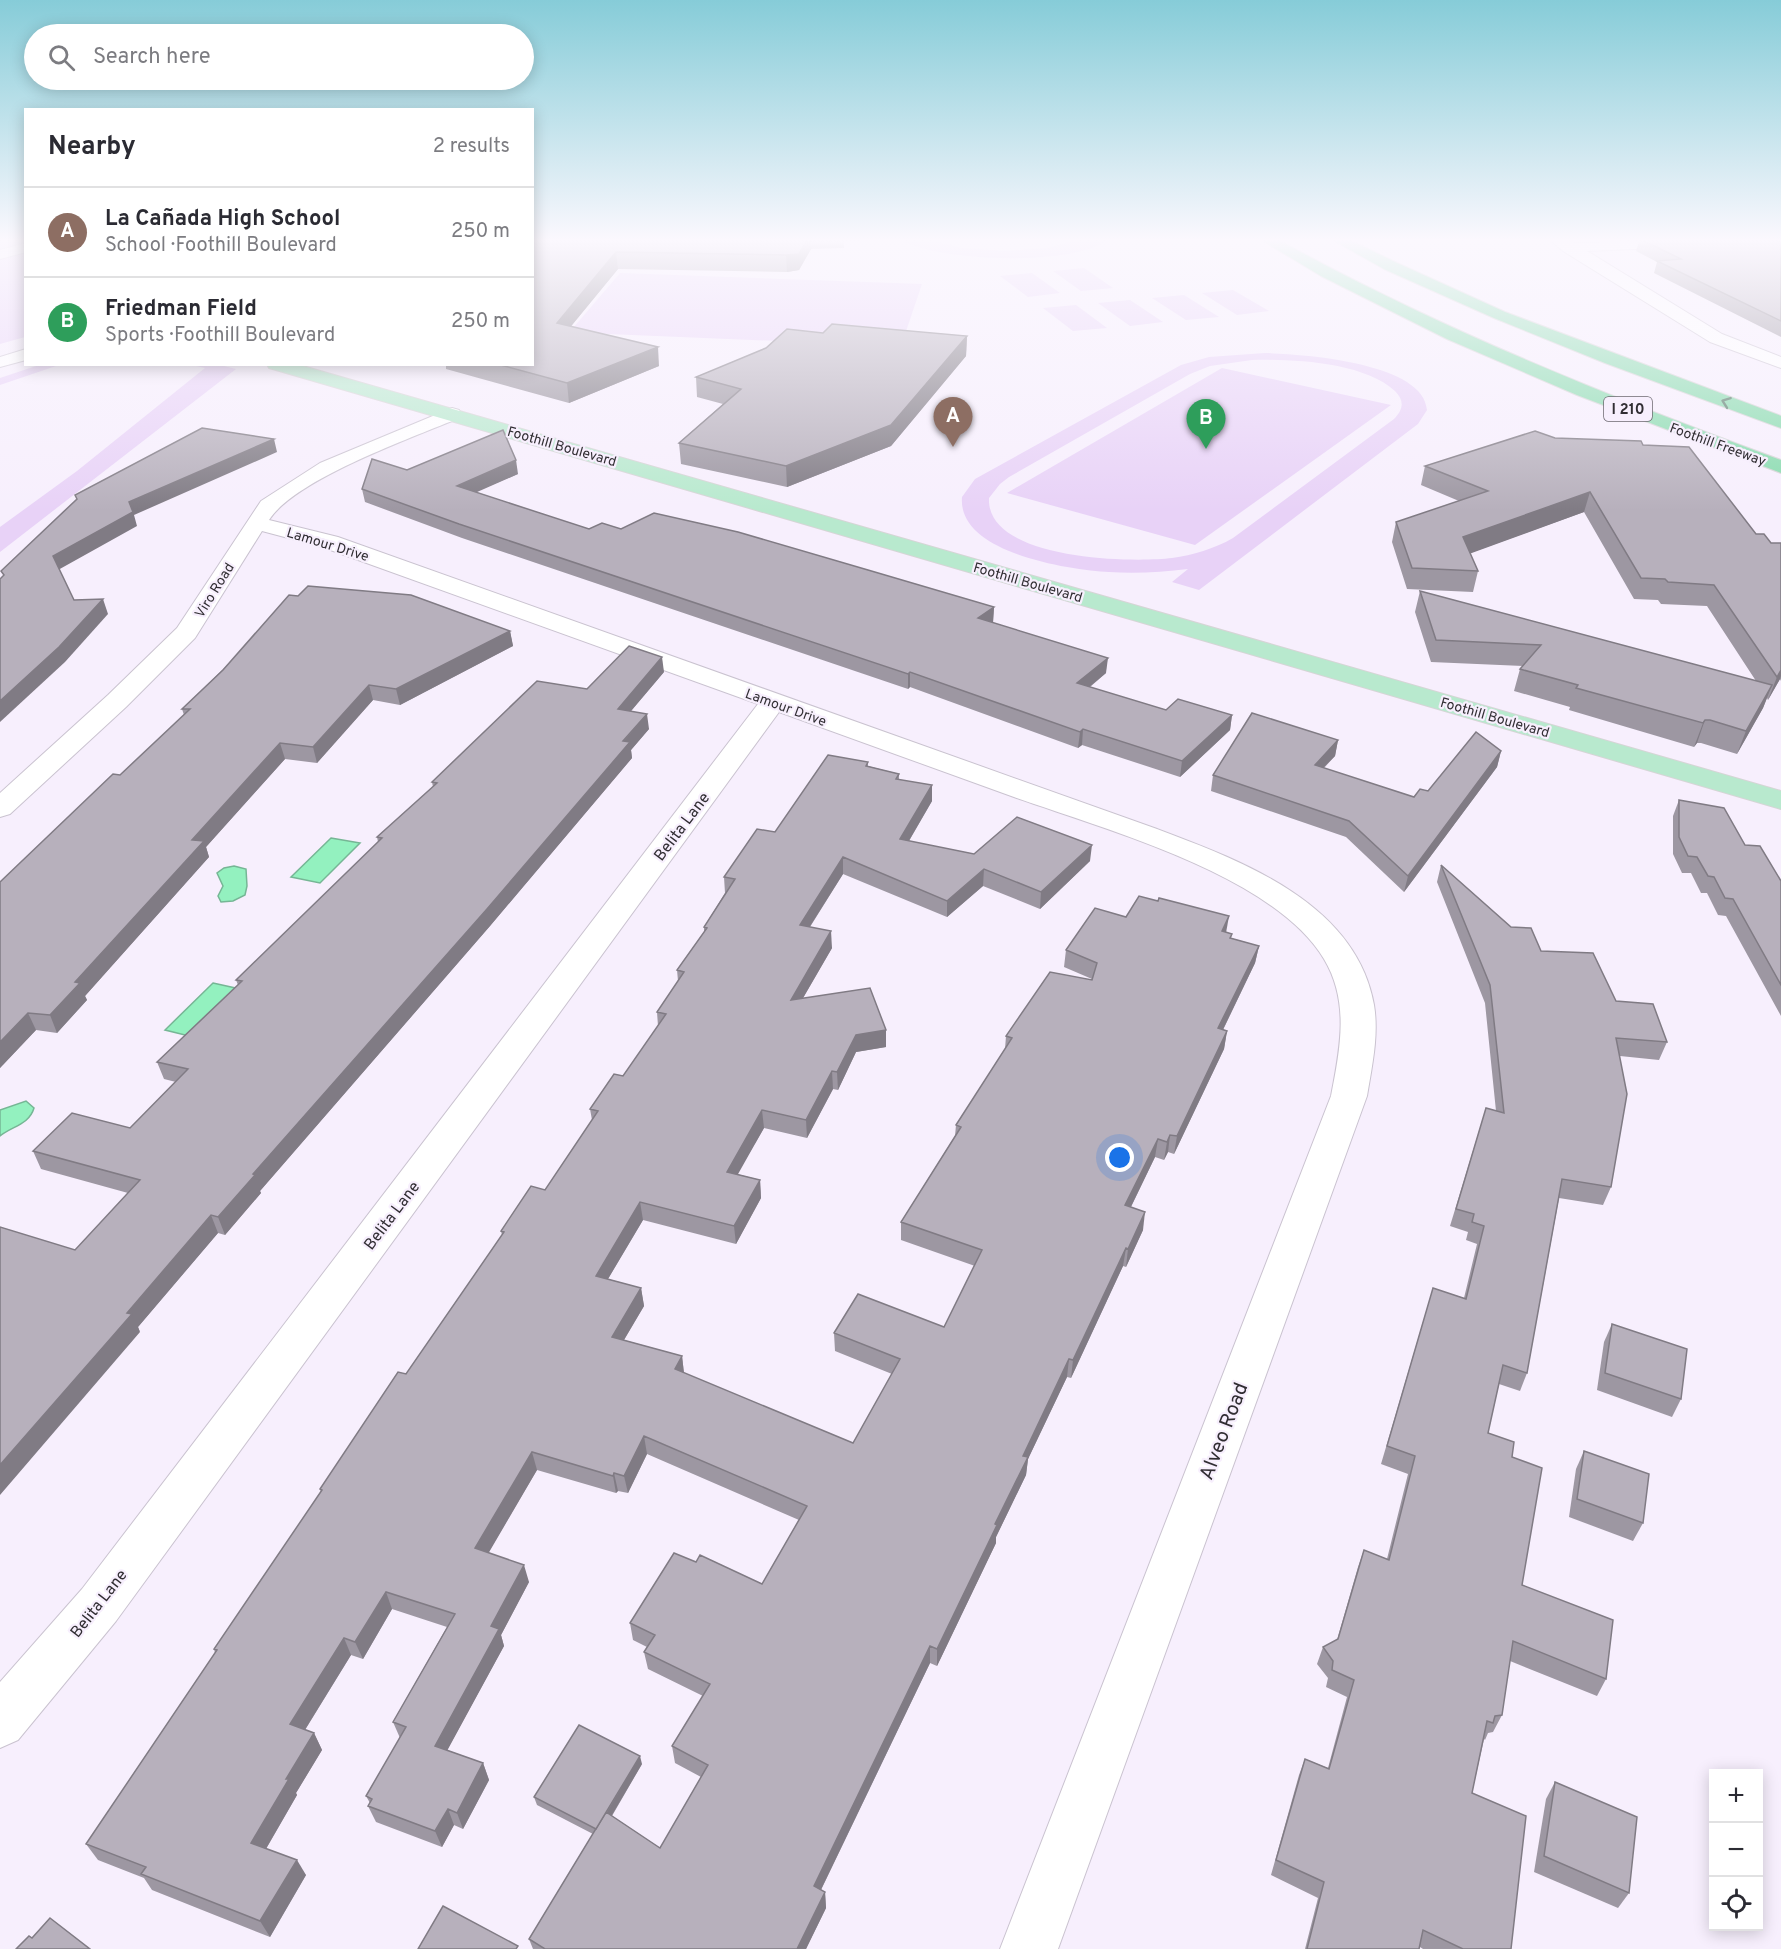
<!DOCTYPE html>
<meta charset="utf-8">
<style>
body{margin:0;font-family:Overpass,sans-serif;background:#f2f2f3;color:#2b2b33}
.controls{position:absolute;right:18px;bottom:18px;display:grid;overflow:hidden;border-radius:0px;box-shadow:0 3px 15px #0003}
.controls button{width:54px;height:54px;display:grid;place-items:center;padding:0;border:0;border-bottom:2px solid #e1e1e2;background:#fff;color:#2b2b33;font:30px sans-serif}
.you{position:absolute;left:1120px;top:1158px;width:21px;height:21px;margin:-15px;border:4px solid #fff;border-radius:50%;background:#1a73e8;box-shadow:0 0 0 9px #1a73e833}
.badge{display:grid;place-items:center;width:39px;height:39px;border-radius:50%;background:#348f64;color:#fff;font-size:20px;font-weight:700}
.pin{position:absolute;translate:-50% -50px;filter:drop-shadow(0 2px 3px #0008)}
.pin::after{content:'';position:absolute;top:32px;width:21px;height:18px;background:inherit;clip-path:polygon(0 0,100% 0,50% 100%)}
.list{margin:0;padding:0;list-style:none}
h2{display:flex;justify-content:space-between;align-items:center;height:78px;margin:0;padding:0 24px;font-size:26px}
h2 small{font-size:20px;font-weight:400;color:#7c7c81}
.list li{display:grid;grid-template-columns:39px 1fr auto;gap:18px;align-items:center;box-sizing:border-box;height:90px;padding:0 24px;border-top:2px solid #e1e1e2}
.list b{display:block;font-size:22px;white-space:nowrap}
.list p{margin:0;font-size:20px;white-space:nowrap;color:#7c7c81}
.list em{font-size:20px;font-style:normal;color:#7c7c81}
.icon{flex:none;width:33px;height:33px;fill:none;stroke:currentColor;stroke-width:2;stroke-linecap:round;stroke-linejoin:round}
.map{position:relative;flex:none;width:1781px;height:1949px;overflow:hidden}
.search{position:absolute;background:#fff;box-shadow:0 3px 15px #0003;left:24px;top:24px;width:510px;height:66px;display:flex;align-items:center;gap:15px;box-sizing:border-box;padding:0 21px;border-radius:33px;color:#7c7c81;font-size:22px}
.panel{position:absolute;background:#fff;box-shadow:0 3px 15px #0003;left:24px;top:108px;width:510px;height:258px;border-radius:0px}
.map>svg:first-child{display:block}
.green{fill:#e8d2f7;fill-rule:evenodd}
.water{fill:#93f1bf;stroke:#76b695;stroke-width:1.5}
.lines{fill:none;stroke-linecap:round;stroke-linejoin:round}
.minor-casing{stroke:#cac3d0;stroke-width:2}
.major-casing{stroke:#d6d5d6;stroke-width:2}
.highway-casing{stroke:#d6d5d6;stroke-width:2}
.minor{fill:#fff;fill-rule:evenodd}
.major{fill:#b8e9ce;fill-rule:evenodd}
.highway{fill:#88dbae;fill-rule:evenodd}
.wall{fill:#9d97a2}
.shaded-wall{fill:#807b84}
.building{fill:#b7b0bc;stroke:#807b84;stroke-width:1.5}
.oneway{stroke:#587c6a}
.labels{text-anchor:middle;stroke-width:4.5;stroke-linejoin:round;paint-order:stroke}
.far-street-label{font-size:14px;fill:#312e33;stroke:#f7effd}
.shield{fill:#f7effd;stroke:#6c6870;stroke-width:1.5}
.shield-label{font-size:15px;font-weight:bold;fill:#312e33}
.street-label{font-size:16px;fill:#312e33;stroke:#f7effd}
.near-street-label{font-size:20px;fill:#312e33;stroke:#f7effd}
</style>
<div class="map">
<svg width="1781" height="1949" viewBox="0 0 1781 1949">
<rect width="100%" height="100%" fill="#f7effd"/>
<g class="green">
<path d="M0,238h25v99l-25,7z"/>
<path d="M896,238h27l39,10 43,3 42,-3 37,-10h27c-37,30 -175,24 -215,0z"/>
<path d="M1084,268l29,20h1l-33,3 -28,-20z"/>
<path d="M620,273l302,11 -21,62 -317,-13 -11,-5z"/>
<path d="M1032,273l28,20 -32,4 -28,-21z"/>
<path d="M1233,290l36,21 -32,4 -35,-22z"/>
<path d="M1184,295l35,22 -33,3 -34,-22z"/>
<path d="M1130,300l33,22 -33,4 -32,-23z"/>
<path d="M1076,305l31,23 -34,3 -30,-23z"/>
<path d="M1265,353c36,1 159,9 162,57l-9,14 -219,166 -27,-8 16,-13c-26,3 -52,5 -79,3 -40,-2 -152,-19 -147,-75l13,-18 206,-114 28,-8zM1252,360c41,-1 111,2 143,31 10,10 8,19 -1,28l-161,119c-19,11 -40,17 -61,20 -41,5 -186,2 -183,-60l11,-14 9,-7 181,-103 20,-8z"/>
<path d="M39,365h20l-59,20v-7z"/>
<path d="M192,365h28l16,4 -236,183v-25l77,-56 128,-103z"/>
<path d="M1222,368l169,37 -196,140 -188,-52z"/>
</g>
<g class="water">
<path d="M331,838l29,5 -40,40 -29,-6z"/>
<path d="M234,866l12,3 1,17 -2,9 -12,6 -12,1 -3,-6 5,-10 -6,-13 7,-5z"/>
<path d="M213,983l27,6 -47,48 -28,-7z"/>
<path d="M26,1101l8,7c-5,17 -22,18 -34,28v-26z"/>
</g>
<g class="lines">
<g class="minor-casing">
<g id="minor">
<path d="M1548,238h16l10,5 114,-3 2,3 -2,3 -5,1 -96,4 135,83 59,23v11l-71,-26 -147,-91z"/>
<path d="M26,243v9l-26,7v-9z"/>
<path d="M26,349v11l-26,7v-10z"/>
<path d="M452,408l7,2 2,4 -2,4c-47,20 -164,61 -190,102l69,17 819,292c85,32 199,74 217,176 5,30 -2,61 -7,91l-309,853h-58l331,-853c9,-46 19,-94 -7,-137 -50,-84 -220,-130 -310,-162 -78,-28 -157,-57 -235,-85l-663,909 -98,119 -18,8v-66l82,-93 676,-885 -436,-157 -60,-16 -67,107 -69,69 -116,107 -10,3v-24l108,-98 69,-67 84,-127 59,-38z"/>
</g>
</g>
<g class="major-casing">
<path id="major" d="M267,364h29l1485,427v18l-1512,-441z"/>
</g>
<g class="highway-casing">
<g id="highway">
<path d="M1258,238h17c162,90 332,158 506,222v13l-204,-78 -130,-56 -126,-63z"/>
<path d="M1329,238h17l49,24 110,50 276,104v12l-176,-65 -111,-45 -110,-49z"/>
</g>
</g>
<use href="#minor" class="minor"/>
<use href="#major" class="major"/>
<use href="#highway" class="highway"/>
</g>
<g class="wall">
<path d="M532,238h354v1l-42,2v7l-33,1 -12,21 -12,2 -169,-3 -47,57 88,40 -90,37 -123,-34v-3h-2v-2h88z"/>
<path d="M1610,238h45l-42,1z"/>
<path d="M1781,238v99l-127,-64 3,-11 -21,-11 4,-12z"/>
<path d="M823,333l144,3 -1,20 -75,90 -104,41 -106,-23 -2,-21 44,-39 -26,-7 -1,-20z"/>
<path d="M1555,438l88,7 113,89 15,9h10v138l-1,-2 -12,21 -1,-2 -4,10 -26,46 -36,-11h-4l-3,4 -125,-37 1,-3 -56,-16 6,-22 3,-3 -92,-4 -16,-50 5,-21 336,90 -49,-75 -46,-2 -3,-4 -24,-1 -50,-87 -114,41 8,18 -5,21 -66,-3 -15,-47 4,-20 63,-21 -38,-16 4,-19z"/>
<path d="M407,470l111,4 -43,18 114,37h32l373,78 -1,16 113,50 -16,14 76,23 66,5 -2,15 -50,47 -98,-32 -4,3 -168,-61 -2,2 -446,-151 -97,-36 -3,-13z"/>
<path d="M298,596l212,35 3,15 -113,59 -27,-5 -56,63 -32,-4 -79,88 3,10 -124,139 2,4 -30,33 -21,-3 -36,38v-186l120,-107 64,-60 -2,-6z"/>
<path d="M664,672l-33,39 18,18 -18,21 1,8 -142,168 -230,265 1,2 -36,42 -7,-2 -80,94 2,5 -65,-82 53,-57 -87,-24 -8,-18 97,-23 46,-46 -12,-3 -7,-17 81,-77 -2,-5 142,-138 -1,-5 56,-50 -1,-5 155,-93z"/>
<path d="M1338,740l-3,16 -11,12 90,29 14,-6 73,-40 -4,16 -93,125 -58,-55 -135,-46 2,-16z"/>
<path d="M868,762v4l31,8v6l33,21 -23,40 65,13 116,7 -50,48 -57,-23 -36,31 -104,-43 -33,53 22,21 -29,50 83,32v17l-30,5 -18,38 -5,-1 -26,49 -43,-10 -27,46 23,6 1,18 -25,46 -93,-24 -35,59 33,9 3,18 -20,34 58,16 2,17 169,70 39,-69 -57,-23 -1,-18 110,-6 31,-61 -74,-26v-18l54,-86 1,-11 49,-76 1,-13 86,-56v-1l-28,-12 2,-17 60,-33 100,15 6,2 -1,4 28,8 -4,17 -32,67 4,1 -3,18 -50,105 -6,-2 -4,8 -9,-3 -24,50 12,23 -17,37 -3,-1 -52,112 -4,-1 -39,82 -2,16 -30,62v6l-59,123 -7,-3 -109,227 4,2 1,16 -20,41h-273l-4,-10 64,-105 -56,-29 -3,-8 108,-33 -30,52 48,32 41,-71 -26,-14 -3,-17 31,-50 -55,-27 -4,-17 3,-5 -14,-7 -3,-17 66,-61 66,22 37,-64 -152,-66 -19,39 -10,-2 -2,2 -79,-23 -49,83 41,29 -28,53 3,11 -57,104 36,13 6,17 -26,49 -9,-4 -12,22 -66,-25 -8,-16 2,-3 -4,-7 34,-58 -7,-16 54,-95 -55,-18 -29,50 -12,-4 -46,75 9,3 8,17 -26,43 1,2 -31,54 40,26 -36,62 -118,-47 -8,-12 -46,-18 -12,-16 129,-191 -1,-4 107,-157 -1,-3 86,-115 96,-139 -1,-4 44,-41 47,-70 -2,-11 33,-33 35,-50 -1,-14 21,-31 -1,-11 27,-38v-5l21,-34 -1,-16 51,-45z"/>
<path d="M1679,800l66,45 36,36v135l-55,-100 -8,-1 -11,-22h-6l-10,-20h-9l-9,-19v-38z"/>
<path d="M1441,865l70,62 30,24 75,50 51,41 -8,18 -39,-4 -9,131 -8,18 -44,-7 -32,175 -7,18 -21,-7 -11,49 24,24 10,128 84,94 -9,17 -87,-35 -8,54 -9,17 -5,1 -3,7 -1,-1 -12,54 39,156h-88l-3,-2 -1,2h-114l13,-51 -47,-23 28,-100 6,-16 23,9 19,-71 -21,-10 2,-9 -11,-14 6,-17 14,-7 21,-73 6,-17 23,9 21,-85 -27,-10 52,-176 31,10 13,-54 -11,-4 2,-8 -18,-6 36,-118 10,3 -11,-108 -48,-121z"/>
<path d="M1612,1324l69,75 -9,18 -75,-27 7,-48z"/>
<path d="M1584,1451l59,72 -10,18 -64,-24 7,-48z"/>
<path d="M1555,1782l74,111 -11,15 -84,-36 12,-73z"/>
</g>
<g class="shaded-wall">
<path d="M808,238h3v11l-12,21 -12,2 -1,-17z"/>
<path d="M616,252l2,17 -59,72 -2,-18z"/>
<path d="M967,336l-1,20 -75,90 -104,41 -1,-21z"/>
<path d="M658,347l1,19 -90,37 -2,-20z"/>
<path d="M274,439l3,13 -143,63 3,11 -79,44 -5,-14 76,-54z"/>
<path d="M516,460l2,14 -59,26 -2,-14z"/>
<path d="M1590,492l-6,20 -126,46 5,-21z"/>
<path d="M103,599l5,15 -43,48 -65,60v-21z"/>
<path d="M994,607l-1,15 -16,11 1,-15z"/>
<path d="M510,631l3,15 -113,59 -4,-16z"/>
<path d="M662,657l2,15 -44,52 -2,-15z"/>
<path d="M1108,658l-2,15 -30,25 1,-15z"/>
<path d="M1781,670v6l-1,3 -12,21 9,-23z"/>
<path d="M910,672v15l-2,2v-15z"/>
<path d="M369,685l4,15 -56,63 -4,-16z"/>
<path d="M1772,685l-9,23 -26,46 9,-23z"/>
<path d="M647,714l2,15 -18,21 1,8 -142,168 -230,265 1,2 -36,42 -7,-18 35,-43z"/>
<path d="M1232,715l-2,15 -50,47 2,-16z"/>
<path d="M1705,720l-8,23 -3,4 9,-24z"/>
<path d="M1083,729l-1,16 -4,3 2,-16z"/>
<path d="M1338,740l-3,16 -24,24 4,-15z"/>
<path d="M280,743l5,16 -79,88 3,10 -124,139 2,4 -30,33 -7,-18 25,-33 117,-142z"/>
<path d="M1501,751l-4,16 -93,125 4,-16z"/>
<path d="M932,785v16l-32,55v-17z"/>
<path d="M1092,845l-2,16 -50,48 1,-17z"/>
<path d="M843,857v17l-43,68v-17z"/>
<path d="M984,869l-1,17 -36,31v-16z"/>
<path d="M1229,916l-3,17 -4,-2z"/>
<path d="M831,931l1,17 -40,69 -1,-17z"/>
<path d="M1259,946l-4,17 -40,83 3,-18z"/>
<path d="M28,1013l8,17 -36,38v-26z"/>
<path d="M886,1030v17l-30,5 -18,38 -1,-18 19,-37z"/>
<path d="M1227,1031l-3,18 -50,105 3,-18z"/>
<path d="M832,1071l1,18 -26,49 -1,-18z"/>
<path d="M762,1110l2,18 -35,62 -2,-18z"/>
<path d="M1170,1135l-2,17 -4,8 3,-18z"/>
<path d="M1158,1139l-3,18 -32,66 2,-18z"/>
<path d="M760,1180l1,18 -25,46 -2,-18z"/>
<path d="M640,1202l3,18 -44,74 -3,-18z"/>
<path d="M1145,1212l-2,18 -17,37 2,-18z"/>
<path d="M211,1215l7,18 -80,94 2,5 -140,163v-30l127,-152z"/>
<path d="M1126,1248l-3,18 -52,112 2,-18z"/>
<path d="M641,1288l3,18 -29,49 -3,-18z"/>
<path d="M682,1356l2,18 -9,-5z"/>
<path d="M1069,1359l-2,18 -39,82 -2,16 -30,62v6l-59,123v-17l58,-125 28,-68z"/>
<path d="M644,1436l3,18 -19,39 -4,-17z"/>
<path d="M532,1452l5,18 -56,96 -6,-18z"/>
<path d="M614,1473l4,18 -2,2 -3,-17z"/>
<path d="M524,1565l5,17 -28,53 3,11 -63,116 -6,-16 56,-120z"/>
<path d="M386,1592l6,17 -29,50 -8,-17z"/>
<path d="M344,1638l7,17 -53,86 -8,-17z"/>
<path d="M930,1646v17l-115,239 -1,-16z"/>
<path d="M314,1733l8,17 -26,43 1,2 -37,64 -9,-16 35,-64z"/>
<path d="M640,1756l2,8 -43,73 -2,-8z"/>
<path d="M483,1763l6,17 -26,49 -6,-16z"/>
<path d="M448,1809l6,16 -12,22 -7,-16z"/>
<path d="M297,1860l9,15 -36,62 -10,-16z"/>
<path d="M825,1892l1,16 -20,41h-9z"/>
</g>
<g class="building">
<path d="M532,238h276l-9,16 -13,1 -170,-3 -59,71 101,24 -91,36 -70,-19h35z"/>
<path d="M1681,238h100v83l-124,-60 24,-2 -41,-20z"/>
<path d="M832,324l135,12 -76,89 -105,41 -107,-23 62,-54 -45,-12 70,-29 21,-19 36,4z"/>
<path d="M202,428l72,11 -145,63 4,10 -80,44 21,44 29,-1 -44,48 -59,54v-122l4,-4 -3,-4 76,-72 -2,-4z"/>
<path d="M503,430l13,30 -59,26 132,43 13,-6 19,6 33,-16 84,19 130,38 126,37 -16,11 130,40 -31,25 89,27 12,-11 54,16 -50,46 -99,-32 -3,3 -170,-60 -2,2 -449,-150 -97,-35 10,-30 35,11z"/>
<path d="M1535,431l20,7 86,3 2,4 46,2 67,87h8l7,9h10v127l-4,7 -63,-92 -46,-3 -3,-3 -24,-1 -51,-86 -127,45 15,34 -66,-3 -16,-46 92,-31 -63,-25z"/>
<path d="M308,586l103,9 99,36 -114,58 -27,-4 -56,62 -33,-4 -88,97 12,1 -129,141 5,1 -30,32 -22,-2 -28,29v-160l113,-108 7,1 70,-66h-8l41,-39 66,-75 9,1z"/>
<path d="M1420,591l352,94 -26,46 -36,-11h-5l-2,3 -127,-35 2,-3 -58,-16 21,-24 -105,-5z"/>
<path d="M629,646l33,11 -44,52 29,5 -24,27 7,1 -143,167 -234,265 2,1 -37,42 -7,-2 -84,98 5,1 -132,151v-238l75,23 65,-70 -107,-29 39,-38 58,15 58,-59 -31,-7 85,-81 -6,-1 146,-142 -5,-1 60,-54 -5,-1 105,-101 50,8z"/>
<path d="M1252,713l86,27 -23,25 99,32 6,-8 8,2 48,-59 25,19 -93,125 -59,-55 -136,-46z"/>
<path d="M828,755l40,7 -2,4 33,8 -3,5 36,6 -32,54 74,15 43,-37 75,28 -51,47 -57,-23 -37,32 -104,-44 -43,68 31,6 -40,69 79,-12 16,42 -30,5 -19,37 -5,-1 -26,49 -44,-10 -35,62 33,8 -26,46 -94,-24 -44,74 45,12 -29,49 70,19 -7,13 178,74 47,-84 -66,-26 24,-39 86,33 38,-77 -81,-28 60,-95 -5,-2 56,-87 -6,-2 44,-64 42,8 5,-17 -31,-13 29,-42 31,9 13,-21 19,5 1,-3 70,18 -7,15 10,3 -2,4 29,8 -41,82 9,3 -50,105 -7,-1 -3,7 -9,-3 -33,66 20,7 -17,37 -2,-1 -53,112 -4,-1 -46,97 5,1 -33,67 2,1 -60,124 -7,-3 -116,240 11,6 -28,57h-252l-16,-10 77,-127 54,36 48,-83 -36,-19 38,-62 -66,-32 11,-17 -25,-12 44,-70 22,9 4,-7 62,29 45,-78 -163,-70 -20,40 -10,-3 -1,3 -81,-24 -57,96 49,17 -33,61 8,3 -64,117 48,17 -26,50 -9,-4 -13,22 -67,-25 4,-7 -6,-3 40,-69 -13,-5 62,-108 -69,-22 -31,50 -11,-4 -54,86 24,9 -28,46h3l-38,64 46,17 -37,61 -119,-47 5,-7 -60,-23 131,-194 -3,-1 108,-159 -2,-1 78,-117 8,2 98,-142 -3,-1 30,-45 14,4 53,-79 -8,-2 24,-35 9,2 43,-62 -9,-2 27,-40 -7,-2 30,-42 -3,-1 31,-48 -11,-2 33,-48 18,3z"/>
<path d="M1679,800l45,8 21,37 15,1 21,35v104l-48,-86 -8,-1 -11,-21 -6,-1 -11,-19 -9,-1 -9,-19z"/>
<path d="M1441,865l70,62 20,1 10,23 52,2 23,48 37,3 14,38 -51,-4 11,56 -16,93 -49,-8 -35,194 -24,-8 -15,68 26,9 -2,15 30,11 -20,117 91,35 -7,59 -93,-38 -11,74 -7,1 -2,7 -6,-2 -15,72 54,23 -15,133h-48l-40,-19 -4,19h-112l17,-67 -48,-22 29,-101 24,10 25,-89 -22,-10 1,-9 -10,-14 15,-8 26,-89 25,10 26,-104 -28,-10 46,-158 33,11 18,-73 -12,-4 2,-8 -18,-5 30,-101 18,5 -14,-128z"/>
<path d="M1612,1324l75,25 -6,50 -76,-26z"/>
<path d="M1584,1451l65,23 -6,49 -66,-24z"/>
<path d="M579,1725l61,31 -44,73 -62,-32z"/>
<path d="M1555,1782l82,35 -8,76 -85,-37z"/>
<path d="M443,1906l75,40 -2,3h-98z"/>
<path d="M50,1918l40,31h-74l13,-13 3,2z"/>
</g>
<defs><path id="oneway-chevron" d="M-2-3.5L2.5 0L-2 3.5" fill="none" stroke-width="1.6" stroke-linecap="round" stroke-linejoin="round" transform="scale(1.5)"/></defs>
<use class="oneway" href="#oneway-chevron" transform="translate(1726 402) rotate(-160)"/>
<linearGradient id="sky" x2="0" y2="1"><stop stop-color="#86ccd8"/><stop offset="0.47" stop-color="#fbf8fe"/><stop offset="1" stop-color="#fbf8fe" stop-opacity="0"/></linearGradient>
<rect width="1781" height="511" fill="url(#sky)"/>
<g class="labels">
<g class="far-street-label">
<text transform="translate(1718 444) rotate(20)" y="5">Foothill Freeway</text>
<text transform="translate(562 446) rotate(16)" y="5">Foothill Boulevard</text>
<text transform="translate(328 544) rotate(17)" y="5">Lamour Drive</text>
<text transform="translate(1028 582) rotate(16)" y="5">Foothill Boulevard</text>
<text transform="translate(214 590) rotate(-58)" y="5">Viro Road</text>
<text transform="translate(786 707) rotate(20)" y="5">Lamour Drive</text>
<text transform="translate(1495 717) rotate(16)" y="5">Foothill Boulevard</text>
</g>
<rect class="shield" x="1604" y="397" width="48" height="24" rx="4.5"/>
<g class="shield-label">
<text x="1628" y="414">I 210</text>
</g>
<g class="street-label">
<text transform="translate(681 826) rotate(-53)" y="6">Belita Lane</text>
<text transform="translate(391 1215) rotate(-53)" y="6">Belita Lane</text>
<text transform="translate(98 1603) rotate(-52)" y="6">Belita Lane</text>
</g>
<g class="near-street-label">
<text transform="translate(1223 1431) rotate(-69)" y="7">Alveo Road</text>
</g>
</g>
</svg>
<div class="controls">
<button>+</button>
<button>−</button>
<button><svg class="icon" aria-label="locate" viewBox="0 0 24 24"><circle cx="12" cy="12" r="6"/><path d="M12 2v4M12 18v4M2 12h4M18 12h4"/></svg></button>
</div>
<div class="you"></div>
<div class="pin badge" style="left:953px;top:447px;background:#8d6e63">A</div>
<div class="pin badge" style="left:1206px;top:449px;background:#2e9e5b">B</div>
<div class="search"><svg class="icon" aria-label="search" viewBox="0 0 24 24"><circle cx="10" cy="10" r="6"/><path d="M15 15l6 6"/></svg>Search here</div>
<section class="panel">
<h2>Nearby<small>2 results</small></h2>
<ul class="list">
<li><span class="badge" style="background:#8d6e63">A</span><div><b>La Cañada High School</b><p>School · Foothill Boulevard</p></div><em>250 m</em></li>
<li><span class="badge" style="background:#2e9e5b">B</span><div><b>Friedman Field</b><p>Sports · Foothill Boulevard</p></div><em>250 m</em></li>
</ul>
</section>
</div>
